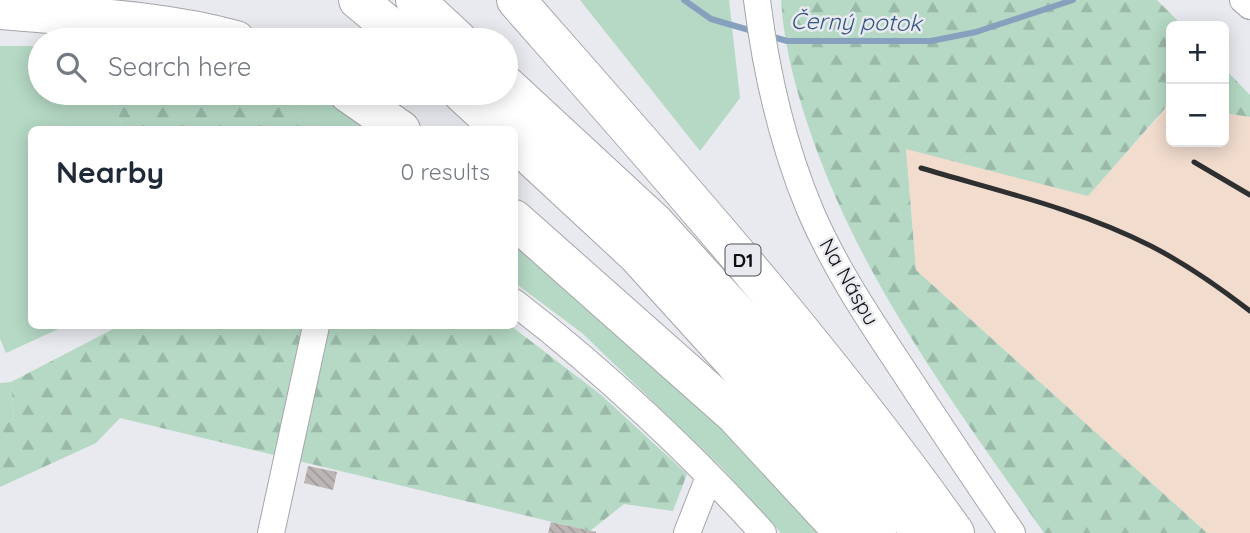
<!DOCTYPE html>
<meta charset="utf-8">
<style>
body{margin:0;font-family:Quicksand,sans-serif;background:#f2f2f3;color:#1f2937}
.controls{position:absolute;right:21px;top:21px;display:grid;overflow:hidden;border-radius:10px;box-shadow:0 4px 18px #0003}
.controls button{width:63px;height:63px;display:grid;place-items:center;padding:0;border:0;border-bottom:2px solid #e0e1e3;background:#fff;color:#1f2937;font:35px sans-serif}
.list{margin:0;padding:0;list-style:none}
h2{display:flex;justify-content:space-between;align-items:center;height:91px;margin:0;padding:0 28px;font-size:30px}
h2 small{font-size:23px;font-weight:400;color:#747a83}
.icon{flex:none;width:38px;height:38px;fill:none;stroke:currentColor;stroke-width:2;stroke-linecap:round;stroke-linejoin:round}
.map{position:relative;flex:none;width:1250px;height:533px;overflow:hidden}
.search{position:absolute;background:#fff;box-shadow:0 4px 18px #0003;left:28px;top:28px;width:490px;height:77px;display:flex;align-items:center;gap:18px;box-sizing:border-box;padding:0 24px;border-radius:38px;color:#747a83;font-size:26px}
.panel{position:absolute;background:#fff;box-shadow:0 4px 18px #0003;left:28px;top:126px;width:490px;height:203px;border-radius:10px}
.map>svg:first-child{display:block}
.industrial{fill:#f1dcce}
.grass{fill:#b5d9c5}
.forest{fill:url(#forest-firs)}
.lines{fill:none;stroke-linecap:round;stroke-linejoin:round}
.stream{stroke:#87a0bd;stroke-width:6}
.building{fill:url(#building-back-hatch)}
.minor-casing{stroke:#a5a6ab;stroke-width:28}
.highway-casing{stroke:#a5a6ab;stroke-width:40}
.minor{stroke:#fff;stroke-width:26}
.highway{stroke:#fff;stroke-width:38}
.rail{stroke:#2e2f31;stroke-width:5}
.labels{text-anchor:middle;stroke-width:5;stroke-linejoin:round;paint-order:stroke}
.shield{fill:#e8eaef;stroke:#4f5153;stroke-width:2}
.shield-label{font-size:19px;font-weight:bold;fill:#0e0f10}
.street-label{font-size:21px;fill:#0e0f10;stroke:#e8eaef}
.water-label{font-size:23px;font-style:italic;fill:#345882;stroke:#e8eaef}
</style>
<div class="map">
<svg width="1250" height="533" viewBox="0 0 1250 533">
<defs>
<pattern id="forest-firs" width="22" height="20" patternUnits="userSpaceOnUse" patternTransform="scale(1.75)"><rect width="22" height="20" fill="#b5d9c5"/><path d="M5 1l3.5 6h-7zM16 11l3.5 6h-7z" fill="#9ab9a8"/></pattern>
<pattern id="building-back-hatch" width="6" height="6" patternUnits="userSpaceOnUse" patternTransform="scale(1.75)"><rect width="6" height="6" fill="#bcb6b4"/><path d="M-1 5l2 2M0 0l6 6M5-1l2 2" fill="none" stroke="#a09b9a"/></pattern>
</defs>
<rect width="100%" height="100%" fill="#e8eaef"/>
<path class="industrial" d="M1169,105h2v37h53v-29l26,4v416h-43l-291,-263 -10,-122 182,48z"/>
<g class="grass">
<path d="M580,0h149l11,98 -40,53z"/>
<path d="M0,46h40v47h73l9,36 -90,1v196h33l-59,27 -6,-14z"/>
<path d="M284,93h34l31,14 29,22h-58l-22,-18z"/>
<path d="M514,235l236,217 71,81h-40l-60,-66 -139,-134 -67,-50z"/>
<path d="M11,382l3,37 -14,8v-44z"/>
</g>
<g class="forest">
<path d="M781,0h376l26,26h-12v79h-3l-80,91 -182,-47 10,121 291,263h-163c-87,-125 -180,-248 -231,-393 -16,-46 -29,-92 -32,-140z"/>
<path d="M1224,68l26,27v22l-26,-4z"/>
<path d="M113,93h171l14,18 22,18h-198z"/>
<path d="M119,326h392l89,68 87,80 -14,37 -49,-7 -34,27 -470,-113 -24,25 -96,44v-60l14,-8 -3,-37z"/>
</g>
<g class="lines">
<g class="stream">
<path d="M684,0l27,19 45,13"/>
<path d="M770,36l17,5h144l45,-9 97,-32"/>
</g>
</g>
<g class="building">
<path d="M308,466l29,6 -4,18 -29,-7z"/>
<path d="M551,522l45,10v1h-48z"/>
</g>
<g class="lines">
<g class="minor-casing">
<g id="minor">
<path d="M757,0c9,72 25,143 53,210 23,54 55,103 87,151 38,58 76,115 115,172"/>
<path d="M1243,0l7,6"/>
<path d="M514,302c87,67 176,150 249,231"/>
<path d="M271,533l45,-207"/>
<path d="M687,533l22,-56"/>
</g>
</g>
<g class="highway-casing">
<g id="highway">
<path d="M358,0l48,40"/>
<path d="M415,0l43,40"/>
<path d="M516,0c152,173 306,345 439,533"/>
<path d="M0,10c79,7 160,9 236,30"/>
<path d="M506,85l149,138 110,121 88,102 68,87"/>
<path d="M348,93l53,37"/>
<path d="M462,93l40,37"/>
<path d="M514,141l123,114 97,107 111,129 32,42"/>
<path d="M514,219l221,196 109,118"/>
</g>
</g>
<use href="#minor" class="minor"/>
<use href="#highway" class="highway"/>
<g class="rail">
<path d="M1194,162l56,33"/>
<path d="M921,168c77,23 158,41 230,78 35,18 68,41 99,65"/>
</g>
</g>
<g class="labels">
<rect class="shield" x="725.5" y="244.5" width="35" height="31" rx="5"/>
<g class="shield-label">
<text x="743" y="267">D1</text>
</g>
<g class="street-label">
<text transform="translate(849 282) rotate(60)" y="7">Na Náspu</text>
</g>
<g class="water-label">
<text transform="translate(856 22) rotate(1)" y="8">Černý potok</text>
</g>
</g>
</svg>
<div class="controls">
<button>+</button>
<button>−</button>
</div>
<div class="search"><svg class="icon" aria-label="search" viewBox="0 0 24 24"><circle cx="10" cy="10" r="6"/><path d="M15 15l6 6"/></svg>Search here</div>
<section class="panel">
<h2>Nearby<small>0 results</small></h2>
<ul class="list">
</ul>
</section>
</div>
